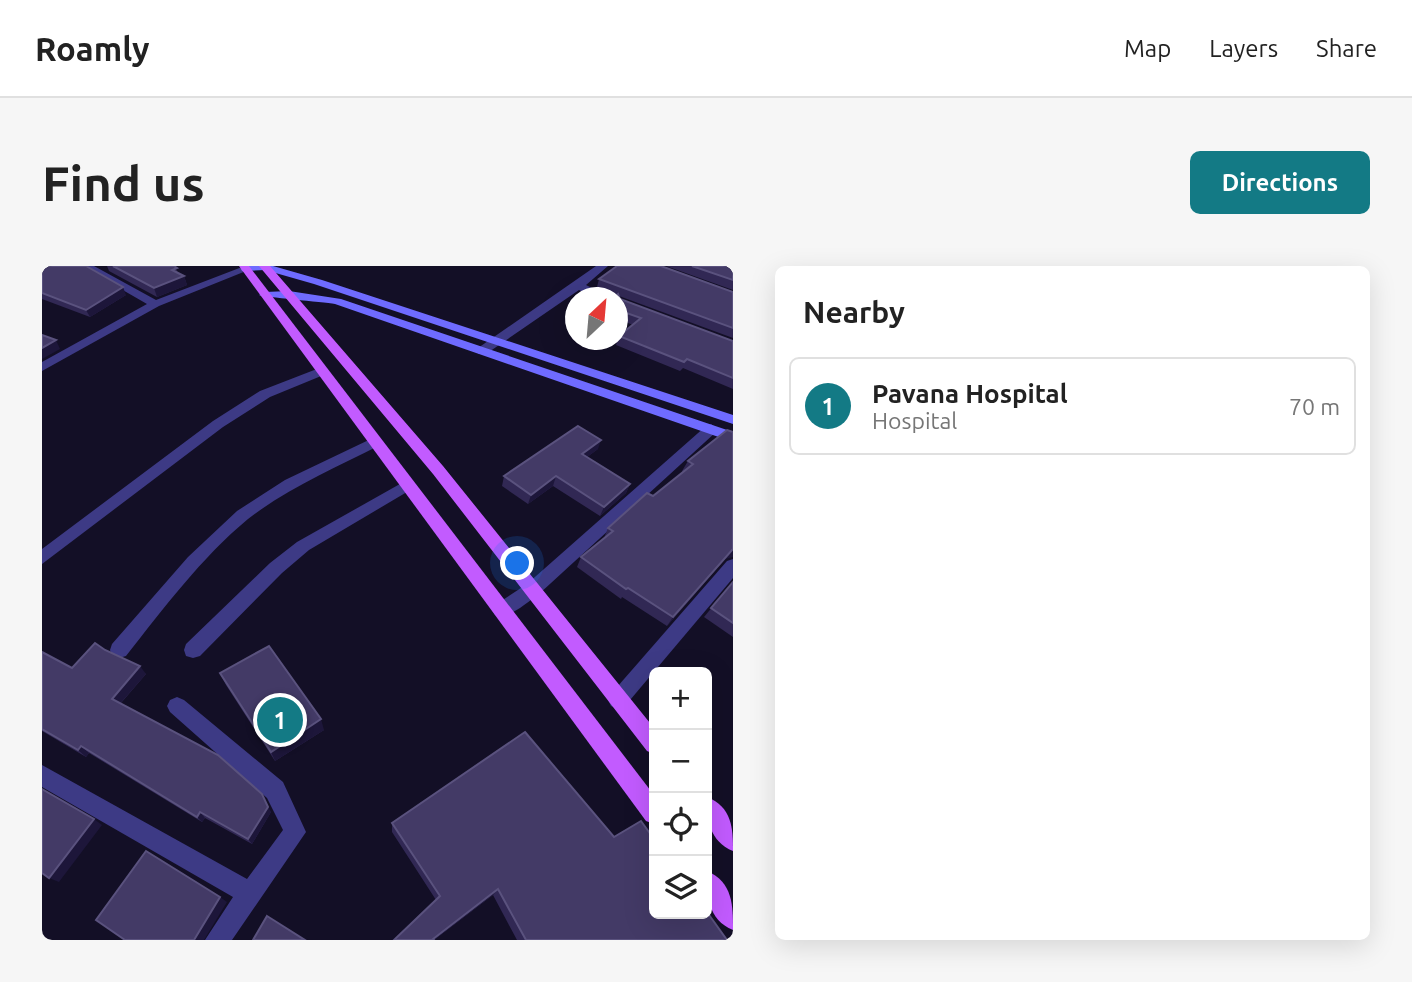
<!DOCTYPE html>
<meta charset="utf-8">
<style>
body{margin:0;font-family:Ubuntu,sans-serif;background:#f6f6f6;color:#222}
.controls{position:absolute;right:21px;bottom:21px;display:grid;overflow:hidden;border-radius:10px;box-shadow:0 7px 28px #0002}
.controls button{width:63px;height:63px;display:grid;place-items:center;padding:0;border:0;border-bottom:2px solid #e0e0e0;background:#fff;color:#222;font:35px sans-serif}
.compass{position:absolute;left:523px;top:21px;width:63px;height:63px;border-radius:50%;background:#fff;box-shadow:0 7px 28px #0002;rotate:26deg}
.you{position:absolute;left:476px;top:298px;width:24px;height:24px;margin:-18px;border:5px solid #fff;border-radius:50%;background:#1a73e8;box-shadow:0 0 0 10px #1a73e833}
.badge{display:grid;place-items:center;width:46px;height:46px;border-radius:50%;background:#137a85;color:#fff;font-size:23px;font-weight:700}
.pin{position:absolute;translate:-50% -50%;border:4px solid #fff;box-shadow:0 2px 7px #0006}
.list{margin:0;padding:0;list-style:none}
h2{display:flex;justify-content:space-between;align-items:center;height:91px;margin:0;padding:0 28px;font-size:30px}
h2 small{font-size:23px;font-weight:400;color:#767676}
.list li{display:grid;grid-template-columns:46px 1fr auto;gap:21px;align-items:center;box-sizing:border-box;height:98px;margin:0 14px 14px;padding:0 14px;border:2px solid #e0e0e0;border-radius:10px}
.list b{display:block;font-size:26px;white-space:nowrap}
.list p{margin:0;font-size:23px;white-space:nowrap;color:#767676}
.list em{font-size:23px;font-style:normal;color:#767676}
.icon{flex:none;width:38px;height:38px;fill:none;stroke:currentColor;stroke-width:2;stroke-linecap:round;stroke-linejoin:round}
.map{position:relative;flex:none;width:691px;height:674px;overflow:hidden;border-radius:10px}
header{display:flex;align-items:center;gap:42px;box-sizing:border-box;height:98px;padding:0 35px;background:#fff;border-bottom:2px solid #e0e0e0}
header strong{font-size:33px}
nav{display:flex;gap:38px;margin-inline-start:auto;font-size:24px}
.intro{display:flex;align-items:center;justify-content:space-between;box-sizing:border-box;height:168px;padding:0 42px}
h1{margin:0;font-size:49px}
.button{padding:18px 32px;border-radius:10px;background:#137a85;color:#fff;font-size:24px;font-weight:700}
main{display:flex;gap:42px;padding:0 42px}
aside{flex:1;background:#fff;border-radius:10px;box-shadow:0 7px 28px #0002}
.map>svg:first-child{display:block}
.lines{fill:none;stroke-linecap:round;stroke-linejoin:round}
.minor{fill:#3d3a85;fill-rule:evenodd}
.secondary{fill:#6f6bff;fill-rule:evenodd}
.primary{fill:#c25bff;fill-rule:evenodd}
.wall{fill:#312854}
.shaded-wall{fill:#1d163a}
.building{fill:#433a66;stroke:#5a527e;stroke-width:2}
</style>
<header>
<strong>Roamly</strong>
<nav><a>Map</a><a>Layers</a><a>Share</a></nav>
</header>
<div class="intro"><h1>Find us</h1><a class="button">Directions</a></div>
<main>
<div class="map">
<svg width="691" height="674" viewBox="0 0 691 674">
<rect width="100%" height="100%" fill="#130f26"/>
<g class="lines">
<g class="minor">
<path d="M39,0h13l62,34 86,-33 9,2 -92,37 -117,65v-9l105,-58z"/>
<path d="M554,0h12l-22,19 26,13h-16l-17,-8 -93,64h-8v-6z"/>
<path d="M280,101l6,4 -2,3 -56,23 -47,30 -181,137v-15l171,-128 47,-30z"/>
<path d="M669,158l7,5 -2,3 -177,162c-12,8 -30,26 -44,21l-3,-5 3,-5 32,-21 179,-158z"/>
<path d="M333,171l7,5 -2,3c-45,23 -92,43 -132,74 -47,39 -84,89 -122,137l-7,2 -7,-2 -2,-6 2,-6 76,-87 49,-46 48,-31z"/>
<path d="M365,214l5,1 3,4 -3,4 -103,61 -27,23 -82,83 -7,2 -7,-2 -2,-6 2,-6 84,-81 27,-21z"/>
<path d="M691,293v19l-108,128 -7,3 -7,-3 -3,-6 3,-6 116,-133z"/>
<path d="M135,431l7,3 99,82 23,50 -74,108h-27l28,-43 -191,-110v-22l205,114 36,-49 -16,-32 -97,-86 -3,-6 3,-6z"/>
</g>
<g class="secondary">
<path d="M203,0h28l49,14 411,135v9l-419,-140 -49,-14 -23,1 -1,-2z"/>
<path d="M247,25l52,8 392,133v10l-398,-138c-12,-2 -72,-7 -76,-9l6,-3z"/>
</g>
<g class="primary">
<path d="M197,0h10l405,529v29l-8,-3z"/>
<path d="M217,0h11l173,200 211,262v26l-7,-3 -214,-277z"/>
<path d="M665,531c25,10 26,31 26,54 -23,-9 -27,-32 -26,-54z"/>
<path d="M665,605c26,11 26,35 26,59 -25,-10 -27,-35 -26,-59z"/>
</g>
</g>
<g class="wall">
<path d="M0,0l84,29 -36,22 -48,-18z"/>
<path d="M65,0h67l5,8 5,2 3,9 -30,12 -48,-26z"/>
<path d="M624,0h67v24z"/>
<path d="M557,13l134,13v46l-114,-42 1,3 113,42v48l-50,-21 -3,3 -64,-26 3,-9 14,-11 -15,-6 -1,-24 -20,-8z"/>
<path d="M685,164l-2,129 -58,67 -45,-29 -1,2 -44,-32 4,-10 23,-19 4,-10 45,-32 30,-24 -1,-1 6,-10z"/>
<path d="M556,183l-11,8 43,27 -4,9 -26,23 -47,-30 -25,18 -26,-18 2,-10z"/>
<path d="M691,316v55l-29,-20z"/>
<path d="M63,384l41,24 -25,29 150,109 -19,32 -47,-26 -3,4 -113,-69 -3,4 -44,-26v-79l30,16z"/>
<path d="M178,407l104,57 -49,31 -49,-76z"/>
<path d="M350,557l222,14 113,103h-210l-24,-45 -59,45h-40l42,-40 -44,-68z"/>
</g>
<g class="shaded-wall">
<path d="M142,10l3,9 -30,12 -3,-9z"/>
<path d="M81,21l3,8 -36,22 -4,-7z"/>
<path d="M14,74l4,9 -18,10v-11z"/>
<path d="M559,174l-3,9 -19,14 3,-9z"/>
<path d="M514,210l-3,10 -25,18 3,-9z"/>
<path d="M588,218l-4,9 -26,23 4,-9z"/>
<path d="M691,283v8l-8,2 -58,67 6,-9z"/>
<path d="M98,400l6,8 -28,32 -6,-7z"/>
<path d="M279,453l3,11 -49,31 -4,-9z"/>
<path d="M39,480l8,7 -3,4 -8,-7z"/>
<path d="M220,528l9,18 -19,32 -4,-5z"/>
<path d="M158,546l5,6 -3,4 -5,-5z"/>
<path d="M52,553l8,6 -43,57 -10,-4z"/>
<path d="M456,623l-5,6 -59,45h-1z"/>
<path d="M178,631l7,5 -23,38h-10z"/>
</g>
<g class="building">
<path d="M0,0h44l37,21 -37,23 -44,-17z"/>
<path d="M71,0h61l3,2 -5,2 12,6 -30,12z"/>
<path d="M575,0h44l72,26v36l-134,-49z"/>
<path d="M650,0h41v14z"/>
<path d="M576,28l2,5 113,42v37l-46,-19 -3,3 -65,-26 22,-18 -23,-8v-12h-4z"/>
<path d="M0,69l14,5 -14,8z"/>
<path d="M536,160l23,14 -19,14 48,30 -26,23 -48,-31 -25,19 -27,-19z"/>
<path d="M685,164l6,2v117l-60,68 -45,-29 -2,1 -45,-32 32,-26 -5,-3 39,-35 6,3 40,-32 -5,-3z"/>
<path d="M691,316v41l-22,-15z"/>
<path d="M53,377l10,7 35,16 -28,33 106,56 44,39 6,13 -20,32 -48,-27 -3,5 -116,-71 -3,4 -36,-21v-77l30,16z"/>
<path d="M227,380l52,73 -50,33 -51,-79z"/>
<path d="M483,466l89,105 27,-16 13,18v75h53v-2l20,28h-201l-28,-51 -65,50 1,1h-40l46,-44 -48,-73z"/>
<path d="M0,523l52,30 -45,59 -7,-5z"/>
<path d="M104,585l74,46 -26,43h-69l-29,-20z"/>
<path d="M225,650l38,24h-52z"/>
</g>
</svg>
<div class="controls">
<button>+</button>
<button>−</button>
<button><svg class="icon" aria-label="locate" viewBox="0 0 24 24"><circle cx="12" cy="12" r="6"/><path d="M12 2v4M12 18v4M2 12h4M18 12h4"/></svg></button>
<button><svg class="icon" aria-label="layers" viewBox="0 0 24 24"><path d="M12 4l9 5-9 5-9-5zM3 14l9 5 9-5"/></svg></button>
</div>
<svg class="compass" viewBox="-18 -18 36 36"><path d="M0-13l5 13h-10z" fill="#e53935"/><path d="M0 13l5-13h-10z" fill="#767676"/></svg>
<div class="you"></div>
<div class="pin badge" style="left:238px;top:454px">1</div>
</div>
<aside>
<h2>Nearby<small></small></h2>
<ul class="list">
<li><span class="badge">1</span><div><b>Pavana Hospital</b><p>Hospital</p></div><em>70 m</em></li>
</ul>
</aside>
</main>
